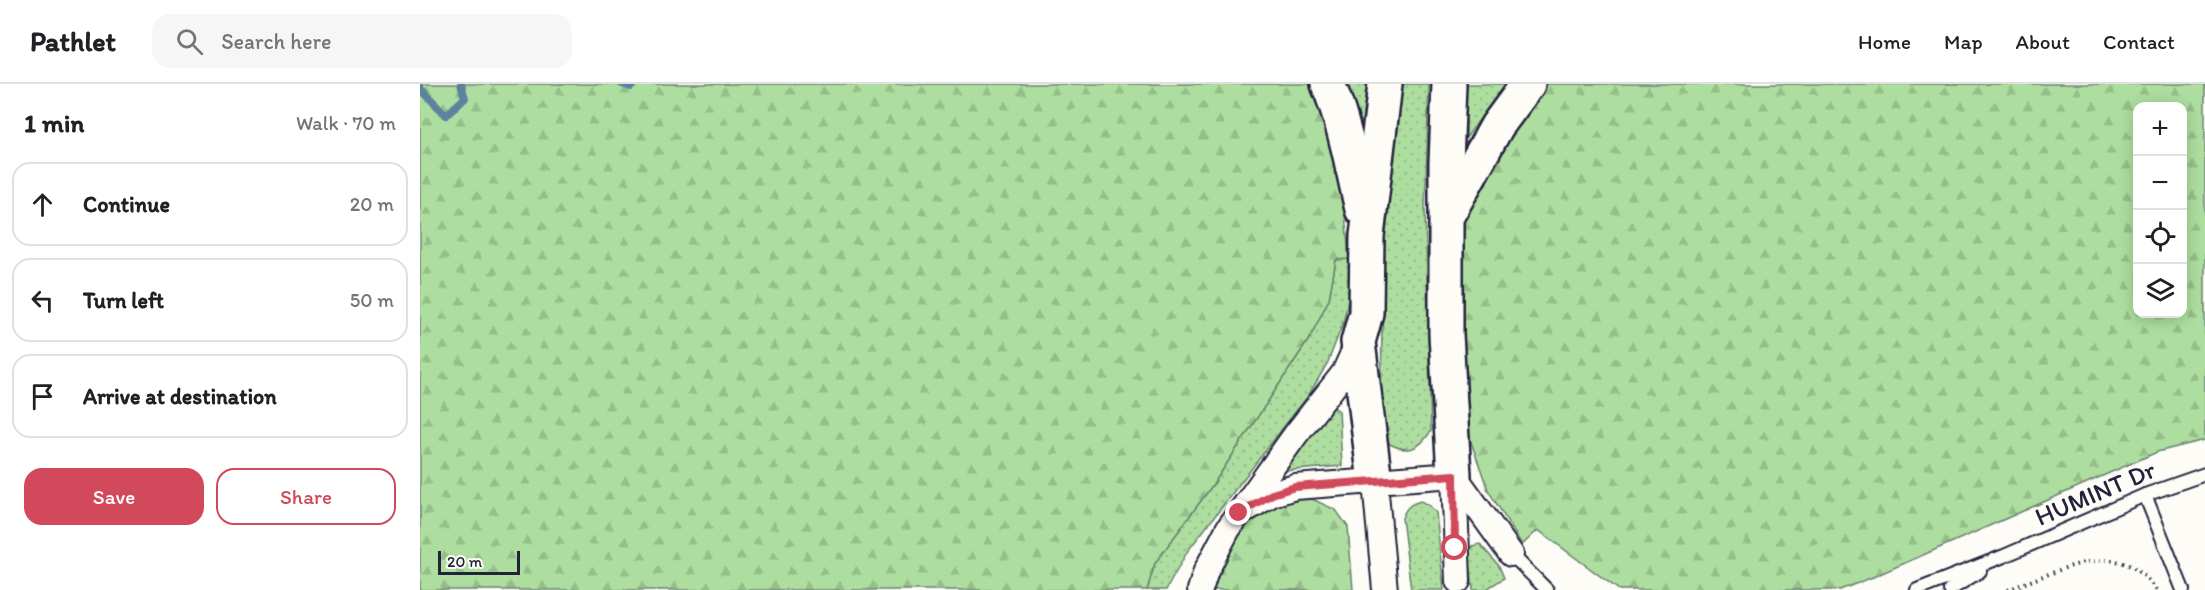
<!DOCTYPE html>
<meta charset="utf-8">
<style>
body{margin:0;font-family:Itim,sans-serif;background:#f6f6f6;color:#202124}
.controls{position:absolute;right:18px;top:18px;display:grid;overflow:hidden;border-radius:12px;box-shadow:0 3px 15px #0003}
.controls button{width:54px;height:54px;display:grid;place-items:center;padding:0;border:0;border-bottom:2px solid #e0e0e0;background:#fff;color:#202124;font:30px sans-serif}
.scale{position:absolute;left:18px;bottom:15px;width:82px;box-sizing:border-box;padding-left:6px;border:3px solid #22223b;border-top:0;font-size:16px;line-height:21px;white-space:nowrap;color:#22223b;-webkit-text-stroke:4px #fdfcf7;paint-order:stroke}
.stop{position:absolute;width:18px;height:18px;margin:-14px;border:4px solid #d1495b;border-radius:50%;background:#fff}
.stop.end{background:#d1495b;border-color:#fff;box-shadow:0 2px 6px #0008}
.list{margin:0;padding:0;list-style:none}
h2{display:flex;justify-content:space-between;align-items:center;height:78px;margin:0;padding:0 24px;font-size:26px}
h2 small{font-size:20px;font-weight:400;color:#757577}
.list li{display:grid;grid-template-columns:39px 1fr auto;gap:18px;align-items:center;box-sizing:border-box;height:84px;margin:0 12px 12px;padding:0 12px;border:2px solid #e0e0e0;border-radius:18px}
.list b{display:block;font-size:22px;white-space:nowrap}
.list em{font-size:20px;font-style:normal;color:#757577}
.actions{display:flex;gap:12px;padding:18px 24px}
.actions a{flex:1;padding:14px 0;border:2px solid #d1495b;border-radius:18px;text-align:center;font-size:21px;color:#d1495b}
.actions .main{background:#d1495b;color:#fff}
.icon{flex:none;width:33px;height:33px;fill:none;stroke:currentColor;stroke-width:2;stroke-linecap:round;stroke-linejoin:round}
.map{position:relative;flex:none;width:1785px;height:506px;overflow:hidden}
header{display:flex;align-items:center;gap:36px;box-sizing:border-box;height:84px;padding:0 30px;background:#fff;border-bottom:2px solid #e0e0e0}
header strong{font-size:28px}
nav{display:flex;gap:33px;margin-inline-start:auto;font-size:21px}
.search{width:420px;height:54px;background:#f6f6f6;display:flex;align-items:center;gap:15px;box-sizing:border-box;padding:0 21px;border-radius:18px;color:#757577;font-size:22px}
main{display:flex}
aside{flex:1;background:#fff}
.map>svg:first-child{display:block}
.grass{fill:url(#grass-dots);stroke:#68806d;stroke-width:1.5}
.forest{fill:url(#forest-firs);stroke:#68806d;stroke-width:1.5;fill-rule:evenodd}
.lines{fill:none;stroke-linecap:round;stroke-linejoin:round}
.stream{stroke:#5c829f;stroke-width:8}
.service-casing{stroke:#22223b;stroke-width:16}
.minor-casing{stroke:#22223b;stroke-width:28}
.motorway-casing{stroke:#22223b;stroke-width:38}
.path{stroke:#22223b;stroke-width:4;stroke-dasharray:1.5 4.5;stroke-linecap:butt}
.service{stroke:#fdfcf7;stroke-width:12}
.minor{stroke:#fdfcf7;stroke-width:24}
.motorway{stroke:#fdfcf7;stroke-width:33}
.route{stroke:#d1495b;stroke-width:8}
.labels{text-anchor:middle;stroke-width:5;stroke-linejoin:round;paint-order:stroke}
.street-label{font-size:26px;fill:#22223b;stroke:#fdfcf7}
</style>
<header>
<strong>Pathlet</strong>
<div class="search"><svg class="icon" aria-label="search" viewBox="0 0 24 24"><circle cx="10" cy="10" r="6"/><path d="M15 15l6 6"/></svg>Search here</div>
<nav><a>Home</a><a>Map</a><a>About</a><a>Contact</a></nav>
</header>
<main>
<aside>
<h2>1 min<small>Walk · 70 m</small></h2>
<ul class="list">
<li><svg class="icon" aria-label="ahead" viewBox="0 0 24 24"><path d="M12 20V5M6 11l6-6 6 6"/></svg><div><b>Continue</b></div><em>20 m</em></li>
<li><svg class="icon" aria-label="left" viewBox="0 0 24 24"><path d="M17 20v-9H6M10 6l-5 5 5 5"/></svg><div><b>Turn left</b></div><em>50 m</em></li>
<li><svg class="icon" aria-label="arrive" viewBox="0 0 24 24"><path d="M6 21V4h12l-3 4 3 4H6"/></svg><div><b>Arrive at destination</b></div></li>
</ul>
<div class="actions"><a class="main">Save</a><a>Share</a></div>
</aside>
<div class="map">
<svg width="1785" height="506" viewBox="0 0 1785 506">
<defs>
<pattern id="grass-dots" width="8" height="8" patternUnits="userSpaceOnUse" patternTransform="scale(1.5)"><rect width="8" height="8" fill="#adde9f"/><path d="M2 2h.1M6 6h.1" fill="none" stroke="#95be8a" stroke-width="1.8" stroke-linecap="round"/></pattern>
<pattern id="forest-firs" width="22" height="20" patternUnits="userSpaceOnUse" patternTransform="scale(1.5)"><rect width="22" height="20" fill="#adde9f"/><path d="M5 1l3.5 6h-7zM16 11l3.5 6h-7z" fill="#95be8a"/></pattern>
</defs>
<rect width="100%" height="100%" fill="#fdfcf7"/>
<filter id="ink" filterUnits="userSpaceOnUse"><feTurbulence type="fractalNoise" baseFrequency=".0167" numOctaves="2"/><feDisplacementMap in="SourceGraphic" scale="12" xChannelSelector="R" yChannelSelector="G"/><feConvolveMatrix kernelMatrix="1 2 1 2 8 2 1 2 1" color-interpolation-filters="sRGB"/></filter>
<g filter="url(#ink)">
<g class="grass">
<path d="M919,0h34l-12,63z"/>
<path d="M976,0h33l-4,125 6,222c-13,20 -24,23 -45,11l-5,-18 2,-224z"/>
<path d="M1045,0h40l-39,54z"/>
<path d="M929,175v38l-6,26 -15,39 -18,31 -123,159 -21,38h-19l8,-27 59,-80 95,-144 20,-40 7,-39z"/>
<path d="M909,323h4l6,4 3,55 -60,5z"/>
<path d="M1001,417l9,5 6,7 8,77h-33l-9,-72c4,-11 8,-14 19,-17z"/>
<path d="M1060,460l19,22 5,12 -19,12h-12l-4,-39 3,-5z"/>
</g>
<g class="forest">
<path d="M0,0h896l27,106 6,69 -13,1 -7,39 -20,40 -95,144 -59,80 -8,27h-727z"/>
<path d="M1126,0h659v356l-48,12 -284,125 -33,13h-221l-81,-60 -16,15 -34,-55 -18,-51 -11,-100 4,-121 29,-65zM1718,22h44v208h-44z"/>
<path d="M868,415h24l24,11 12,17 5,63h-141c0,-23 30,-66 49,-79 8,-5 19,-8 27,-12z"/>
</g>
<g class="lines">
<g class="stream">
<path d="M202,0l9,3 3,-3"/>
<path d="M0,4l26,27 19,-17 -4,-14"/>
</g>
<g class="service-casing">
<g id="service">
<path d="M1725,411l38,95"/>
<path d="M1091,470l36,36"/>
<path d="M1497,506l87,-34 141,-61 60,-21"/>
<path d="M1530,506l30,-19"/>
</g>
</g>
<g class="minor-casing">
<g id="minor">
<path d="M1034,391l4,106"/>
<path d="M1034,391l57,79"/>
<path d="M955,398l10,108"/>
<path d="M827,425l25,-15 23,-7 159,-12"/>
<path d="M780,506l6,-19 22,-42 68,-95 48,-61 14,-31"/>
</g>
</g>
<g class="motorway-casing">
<g id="motorway">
<path d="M908,0c17,40 24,83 34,125"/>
<path d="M1029,0l-3,79v171l8,141"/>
<path d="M1029,128l48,-86 31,-42"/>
<path d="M955,398l-17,-140 8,-29 1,-77 18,-152"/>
</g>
</g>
<path class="path" d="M1588,506c19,-8 38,-15 57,-22 38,-12 66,-14 91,22"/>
<use href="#service" class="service"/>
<use href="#minor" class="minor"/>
<use href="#motorway" class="motorway"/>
</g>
</g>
<g class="lines" filter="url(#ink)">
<path class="route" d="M819,429l33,-19 23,-7 159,-12 1,73"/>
</g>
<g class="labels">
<g class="street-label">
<text transform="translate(1675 409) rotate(-23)" y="9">HUMINT Dr</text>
</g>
</g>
</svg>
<div class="controls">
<button>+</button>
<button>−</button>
<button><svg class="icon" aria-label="locate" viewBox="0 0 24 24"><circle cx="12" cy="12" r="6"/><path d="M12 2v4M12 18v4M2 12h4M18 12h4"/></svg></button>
<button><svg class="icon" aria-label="layers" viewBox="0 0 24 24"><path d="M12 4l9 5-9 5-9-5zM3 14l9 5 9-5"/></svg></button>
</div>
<div class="scale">20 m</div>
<div class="stop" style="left:1035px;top:464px"></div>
<div class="stop end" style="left:819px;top:429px"></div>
</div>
</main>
